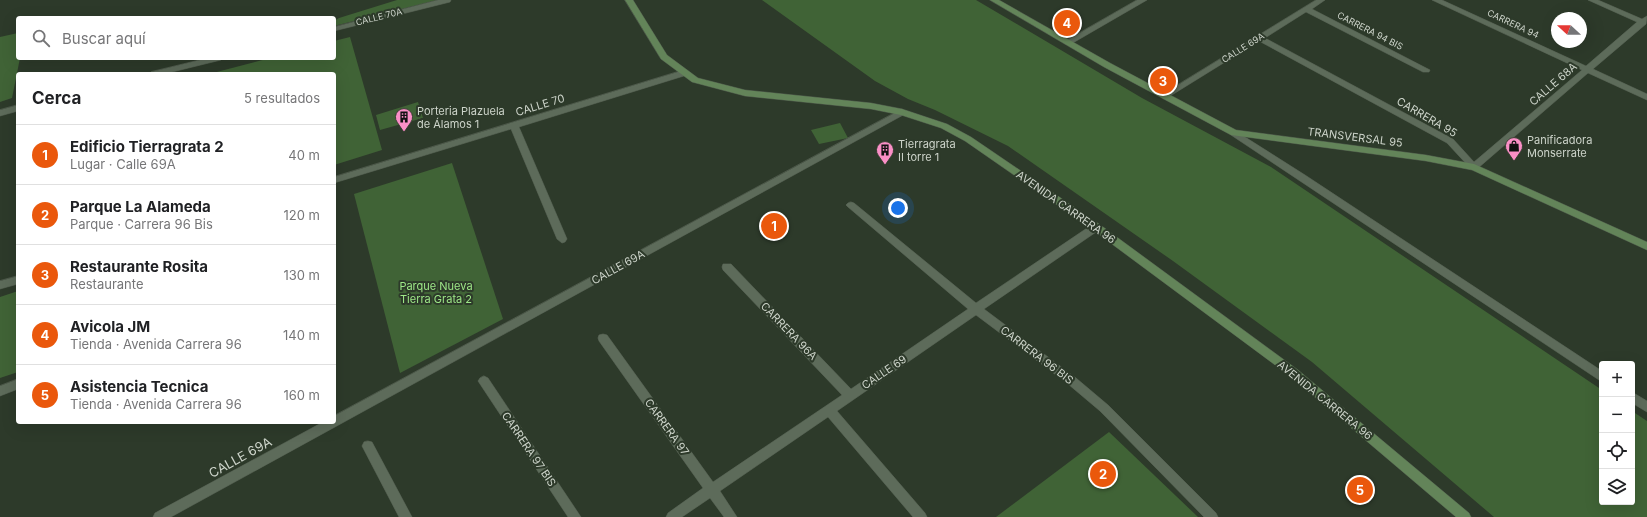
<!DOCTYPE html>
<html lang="es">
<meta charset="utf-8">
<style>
body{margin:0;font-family:Inter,sans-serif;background:#f2f2f2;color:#202124}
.controls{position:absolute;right:12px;bottom:12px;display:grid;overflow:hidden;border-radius:4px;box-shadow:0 4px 16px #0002}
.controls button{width:36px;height:36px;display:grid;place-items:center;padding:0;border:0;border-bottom:1px solid #e0e0e0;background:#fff;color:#202124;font:20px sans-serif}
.compass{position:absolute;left:1551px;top:12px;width:36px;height:36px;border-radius:50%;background:#fff;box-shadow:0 4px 16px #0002;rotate:291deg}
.you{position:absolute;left:898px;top:208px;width:14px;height:14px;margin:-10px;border:3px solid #fff;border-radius:50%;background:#1a73e8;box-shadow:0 0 0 6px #1a73e833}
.badge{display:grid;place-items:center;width:26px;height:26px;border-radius:50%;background:#ea580c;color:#fff;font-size:13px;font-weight:700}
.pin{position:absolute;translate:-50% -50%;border:2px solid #fff;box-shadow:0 1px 4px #0006}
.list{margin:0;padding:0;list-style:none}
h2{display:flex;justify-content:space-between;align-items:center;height:52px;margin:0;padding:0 16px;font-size:17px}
h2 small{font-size:13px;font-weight:400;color:#757577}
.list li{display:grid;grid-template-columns:26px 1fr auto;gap:12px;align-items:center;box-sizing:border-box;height:60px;padding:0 16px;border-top:1px solid #e0e0e0}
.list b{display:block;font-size:15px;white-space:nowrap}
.list p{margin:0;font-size:13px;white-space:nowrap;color:#757577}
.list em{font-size:13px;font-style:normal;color:#757577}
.icon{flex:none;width:22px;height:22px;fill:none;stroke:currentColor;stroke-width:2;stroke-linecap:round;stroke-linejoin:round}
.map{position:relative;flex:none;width:1647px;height:517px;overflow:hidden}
.search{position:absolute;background:#fff;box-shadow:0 4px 16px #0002;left:16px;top:16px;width:320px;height:44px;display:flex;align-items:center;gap:10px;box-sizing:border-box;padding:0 14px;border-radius:4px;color:#757577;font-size:15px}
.panel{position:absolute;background:#fff;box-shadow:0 4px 16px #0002;left:16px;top:72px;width:320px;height:352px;border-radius:4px}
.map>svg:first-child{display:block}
.green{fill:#406336}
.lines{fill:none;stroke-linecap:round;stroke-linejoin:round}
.street-casing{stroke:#4c5749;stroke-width:1}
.secondary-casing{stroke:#4c5749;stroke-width:1}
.street{fill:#5d6b5a;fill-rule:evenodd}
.secondary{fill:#638459;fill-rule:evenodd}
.labels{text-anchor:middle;stroke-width:4;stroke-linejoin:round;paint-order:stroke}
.far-street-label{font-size:9px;fill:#cdd4ca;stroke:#2d3a2a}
.street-label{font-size:11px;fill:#cdd4ca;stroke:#2d3a2a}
.poi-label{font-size:11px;fill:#cdd4ca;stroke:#2d3a2a;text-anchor:start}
.park-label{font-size:11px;fill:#9ee888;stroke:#2d3a2a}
.near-street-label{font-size:13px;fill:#cdd4ca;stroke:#2d3a2a}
</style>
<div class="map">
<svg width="1647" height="517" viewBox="0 0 1647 517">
<rect width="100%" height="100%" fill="#2d3a2a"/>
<g class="green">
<path d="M397,0h41l-104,26v-5l5,-3z"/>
<path d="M762,0h214l166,98 129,69 331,223v112h30v-91l15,10v96h-153l-182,-155 -139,-101 -165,-115 -73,-36 -27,-11 -33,-18z"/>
<path d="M18,33v25h2l-8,40 -12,4v-65z"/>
<path d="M350,37l32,113 -48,15v-91h-125l61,-16h64v-17z"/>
<path d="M418,102l5,16 -43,12 -4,-15z"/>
<path d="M840,123l8,15 -29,6 -8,-14z"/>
<path d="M452,163l51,156 -103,54 -46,-179z"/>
<path d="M18,291v81l-18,6v-81z"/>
<path d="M1109,432l89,85h-202z"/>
</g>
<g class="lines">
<g class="street-casing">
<g id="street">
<path d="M438,0h13l-1,2 -116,29v-4z"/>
<path d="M1137,0h10l-76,44h-6l-1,-2z"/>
<path d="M1316,0h9l-13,9 118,61 -1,2h-6l-117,-60 -41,26 188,101 21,23 108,-92 -150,-70h10l144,66 51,-44 -49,-22h10l44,19 5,-3 -1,8 -53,45 54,25v6l-59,-27 -111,96h-6l-24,-26 -188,-102 -92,57 -3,1 -4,-3z"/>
<path d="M208,58h14l-1,2 -57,14h-14l1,-2z"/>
<path d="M684,70l4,3 -1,2 -168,52 48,112 -2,3 -3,1 -5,-4 -46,-110 -177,54v-6z"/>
<path d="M18,105v6l-18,5v-6z"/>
<path d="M902,109l4,3 -1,2 -734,403h-18l2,-4 168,-91h11v-6z"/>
<path d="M1234,130l71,45 297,196v11l-371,-247 -1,-2z"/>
<path d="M851,202l3,1 122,100 117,-79h6l2,3 -2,3 -115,79 92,69 32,27 108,108 2,4h-14l-104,-106 -32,-27 -92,-69 -139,96 88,102 2,4h-14l-85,-100 -108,74 17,26h-13l-14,-19 -28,19h-16l2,-4 35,-25 -104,-147 -1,-3 1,-3 4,-1 4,1 106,147 129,-87 -119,-125 -1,-3 1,-3h8l120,125 117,-80 -120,-102 -2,-2 2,-2z"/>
<path d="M18,276v8l-18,5v-8z"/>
<path d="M484,376l4,2 93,139h-13l-88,-133 -2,-3 2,-3z"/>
<path d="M18,379v10l-18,7v-10z"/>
<path d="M1632,392l15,9v11l-15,-9z"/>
<path d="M368,441l4,1 40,75h-13l-37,-71 2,-4z"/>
</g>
</g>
<g class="secondary-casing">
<g id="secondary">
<path d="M625,0h8l34,55 31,23 47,12 126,13 31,6 45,15 24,13 128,87 199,146 171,143 2,4h-15l-166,-141 -197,-146 -128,-89 -24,-13 -40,-13 -30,-6 -126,-13 -53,-14 -31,-23z"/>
<path d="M990,0h9l111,63 126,67 190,25 48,9 173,78v8l-175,-80 -46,-9 -195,-26 -127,-68z"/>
</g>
</g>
<use href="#street" class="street"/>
<use href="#secondary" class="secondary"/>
</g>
<defs>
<g id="building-pin" transform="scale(0.9)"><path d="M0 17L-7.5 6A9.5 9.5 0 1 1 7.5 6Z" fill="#fa8fc6" stroke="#2d3a2a"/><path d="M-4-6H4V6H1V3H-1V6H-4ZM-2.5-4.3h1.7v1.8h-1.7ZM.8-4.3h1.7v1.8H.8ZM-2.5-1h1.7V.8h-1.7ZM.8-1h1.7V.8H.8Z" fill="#111"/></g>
<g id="shop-pin" transform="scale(0.9)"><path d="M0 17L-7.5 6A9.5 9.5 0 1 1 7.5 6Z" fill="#fa8fc6" stroke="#2d3a2a"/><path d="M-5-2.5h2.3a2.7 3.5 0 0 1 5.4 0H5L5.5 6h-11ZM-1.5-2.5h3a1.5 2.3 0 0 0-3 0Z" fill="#111"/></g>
</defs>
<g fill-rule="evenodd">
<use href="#building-pin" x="404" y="117"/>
<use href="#shop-pin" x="1514" y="146"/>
<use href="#building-pin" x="885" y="150"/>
</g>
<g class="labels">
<g class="far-street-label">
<text transform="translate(379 17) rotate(-14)" y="3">CALLE 70A</text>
<text transform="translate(1513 24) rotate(25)" y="3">CARRERA 94</text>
<text transform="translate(1370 31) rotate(27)" y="3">CARRERA 94 BIS</text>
<text transform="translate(1243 48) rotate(-32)" y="3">CALLE 69A</text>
</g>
<g class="street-label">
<text transform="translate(1553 84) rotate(-41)" y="4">CALLE 68A</text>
<text transform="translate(540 105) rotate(-17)" y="4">CALLE 70</text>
<text transform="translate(1427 117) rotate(30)" y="4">CARRERA 95</text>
<text transform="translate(1355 137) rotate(7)" y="4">TRANSVERSAL 95</text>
<text transform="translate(1066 207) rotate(35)" y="4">AVENIDA CARRERA 96</text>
<text transform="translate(618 267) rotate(-29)" y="4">CALLE 69A</text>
<text transform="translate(789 331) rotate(46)" y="4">CARRERA 96A</text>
<text transform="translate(1037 355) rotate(37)" y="4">CARRERA 96 BIS</text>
<text transform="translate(884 372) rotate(-34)" y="4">CALLE 69</text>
<text transform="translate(1325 400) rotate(39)" y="4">AVENIDA CARRERA 96</text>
<text transform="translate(667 427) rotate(54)" y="4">CARRERA 97</text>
<text transform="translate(529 449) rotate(56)" y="4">CARRERA 97 BIS</text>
</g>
<g class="poi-label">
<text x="417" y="115">Porteria Plazuela<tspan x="417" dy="13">de Álamos 1</tspan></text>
<text x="1527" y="144">Panificadora<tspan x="1527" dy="13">Monserrate</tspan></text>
<text x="898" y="148">Tierragrata<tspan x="898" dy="13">II torre 1</tspan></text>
</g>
<g class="park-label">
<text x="436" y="290">Parque Nueva<tspan x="436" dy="13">Tierra Grata 2</tspan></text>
</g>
<g class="near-street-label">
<text transform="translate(240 457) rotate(-29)" y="5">CALLE 69A</text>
</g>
</g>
</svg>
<div class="controls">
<button>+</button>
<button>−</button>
<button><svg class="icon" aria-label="locate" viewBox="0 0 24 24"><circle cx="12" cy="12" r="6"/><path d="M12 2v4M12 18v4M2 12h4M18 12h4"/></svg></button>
<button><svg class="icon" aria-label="layers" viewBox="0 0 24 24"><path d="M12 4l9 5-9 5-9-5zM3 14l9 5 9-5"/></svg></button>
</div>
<svg class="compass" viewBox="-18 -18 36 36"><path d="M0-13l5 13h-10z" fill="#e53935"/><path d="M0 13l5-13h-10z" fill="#757577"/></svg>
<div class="you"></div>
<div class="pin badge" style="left:774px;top:226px">1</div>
<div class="pin badge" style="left:1103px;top:474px">2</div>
<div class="pin badge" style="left:1163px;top:81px">3</div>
<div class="pin badge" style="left:1067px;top:23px">4</div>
<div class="pin badge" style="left:1360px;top:490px">5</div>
<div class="search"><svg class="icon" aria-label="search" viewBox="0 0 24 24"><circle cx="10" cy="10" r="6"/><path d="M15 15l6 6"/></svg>Buscar aquí</div>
<section class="panel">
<h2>Cerca<small>5 resultados</small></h2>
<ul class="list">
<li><span class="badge">1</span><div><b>Edificio Tierragrata 2</b><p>Lugar · Calle 69A</p></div><em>40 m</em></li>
<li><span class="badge">2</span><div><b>Parque La Alameda</b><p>Parque · Carrera 96 Bis</p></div><em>120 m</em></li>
<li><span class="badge">3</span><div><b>Restaurante Rosita</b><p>Restaurante</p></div><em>130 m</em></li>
<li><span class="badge">4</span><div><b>Avicola JM</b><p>Tienda · Avenida Carrera 96</p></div><em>140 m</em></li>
<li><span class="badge">5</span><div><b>Asistencia Tecnica</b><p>Tienda · Avenida Carrera 96</p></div><em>160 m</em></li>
</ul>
</section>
</div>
